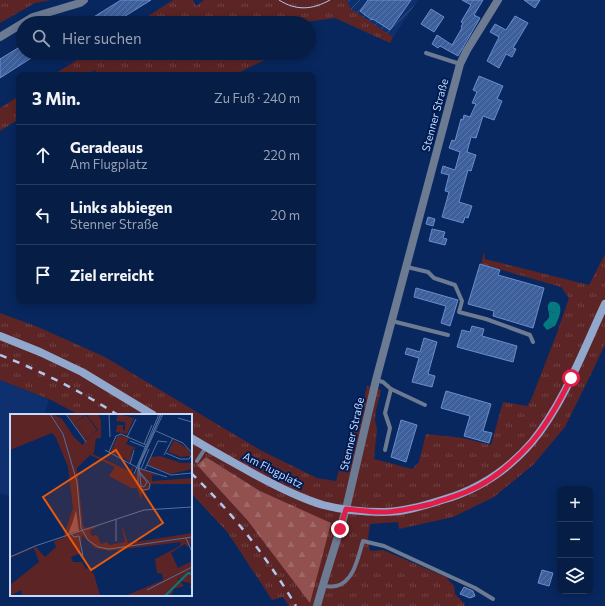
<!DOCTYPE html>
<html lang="de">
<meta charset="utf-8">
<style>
body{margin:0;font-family:Commissioner,sans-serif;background:#142a51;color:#f1f3f6}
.controls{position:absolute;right:12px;bottom:12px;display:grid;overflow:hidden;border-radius:8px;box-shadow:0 2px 10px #0003}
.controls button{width:36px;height:36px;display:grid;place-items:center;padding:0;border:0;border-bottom:1px solid #273b5f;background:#061d46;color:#f1f3f6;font:20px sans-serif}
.stop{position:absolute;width:12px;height:12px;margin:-9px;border:3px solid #e11d48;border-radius:50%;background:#fff}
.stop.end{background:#e11d48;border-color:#fff;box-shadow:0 1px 4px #0008}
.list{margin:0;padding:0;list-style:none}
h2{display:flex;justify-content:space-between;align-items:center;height:52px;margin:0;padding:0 16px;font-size:17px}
h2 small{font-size:13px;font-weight:400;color:#98a2b3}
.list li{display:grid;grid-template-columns:26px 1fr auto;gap:12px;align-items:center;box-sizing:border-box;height:60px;padding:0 16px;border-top:1px solid #273b5f}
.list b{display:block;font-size:15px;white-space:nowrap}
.list p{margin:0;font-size:13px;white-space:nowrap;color:#98a2b3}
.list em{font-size:13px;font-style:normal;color:#98a2b3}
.icon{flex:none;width:22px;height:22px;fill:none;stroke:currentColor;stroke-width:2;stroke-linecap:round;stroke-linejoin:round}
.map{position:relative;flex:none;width:605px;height:606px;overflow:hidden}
.search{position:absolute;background:#061d46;box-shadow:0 2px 10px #0003;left:16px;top:16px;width:300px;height:44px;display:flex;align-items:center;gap:10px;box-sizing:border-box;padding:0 14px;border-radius:22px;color:#98a2b3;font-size:15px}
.panel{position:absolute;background:#061d46;box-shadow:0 2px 10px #0003;left:16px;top:72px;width:300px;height:232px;border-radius:8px}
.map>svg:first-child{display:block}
.built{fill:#0f306e}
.industrial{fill:url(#industrial-furrows)}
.grass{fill:url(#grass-tufts);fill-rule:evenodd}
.forest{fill:url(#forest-firs)}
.water{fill:url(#water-ripples)}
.building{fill:url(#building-hatch);stroke:#698ecd}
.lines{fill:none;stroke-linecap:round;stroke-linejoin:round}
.service{stroke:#6c7a92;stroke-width:4}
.minor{stroke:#6c7a92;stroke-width:8}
.tertiary{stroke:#6c7a92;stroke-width:8}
.secondary{stroke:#91a7cc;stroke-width:8}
.tram{stroke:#b2c7ec;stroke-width:1}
.rail{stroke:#b2c7ec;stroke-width:2.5;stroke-dasharray:7 7;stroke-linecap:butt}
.route{stroke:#e11d48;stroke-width:5}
.labels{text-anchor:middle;stroke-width:4;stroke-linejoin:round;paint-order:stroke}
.street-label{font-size:11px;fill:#c6dafd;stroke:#011c52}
.inset-river{fill:none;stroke:#04797f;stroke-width:2}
.inset-road{fill:none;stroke:#546f9e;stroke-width:1}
.view{fill:#e8590c;fill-opacity:0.15;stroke:#e8590c;stroke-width:2}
.inset-edge{fill:none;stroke:#c6dafd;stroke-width:2}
</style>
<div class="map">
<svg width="605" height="606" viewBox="0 0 605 606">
<defs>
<pattern id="industrial-furrows" width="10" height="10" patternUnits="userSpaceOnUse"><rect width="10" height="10" fill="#0f306e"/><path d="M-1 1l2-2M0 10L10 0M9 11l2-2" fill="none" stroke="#304d84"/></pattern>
<pattern id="grass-tufts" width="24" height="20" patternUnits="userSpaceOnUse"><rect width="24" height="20" fill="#5c2425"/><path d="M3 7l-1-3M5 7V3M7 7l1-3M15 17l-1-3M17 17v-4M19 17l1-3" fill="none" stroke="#724346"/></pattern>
<pattern id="forest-firs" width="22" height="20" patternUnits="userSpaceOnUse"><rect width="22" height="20" fill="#92504f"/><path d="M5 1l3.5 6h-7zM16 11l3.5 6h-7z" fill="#a06969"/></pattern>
<pattern id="water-ripples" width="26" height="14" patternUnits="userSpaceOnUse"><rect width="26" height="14" fill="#04797f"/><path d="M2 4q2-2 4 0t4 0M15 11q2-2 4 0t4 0" fill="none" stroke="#1d6068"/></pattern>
<pattern id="building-hatch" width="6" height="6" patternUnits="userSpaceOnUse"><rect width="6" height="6" fill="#3d5f9b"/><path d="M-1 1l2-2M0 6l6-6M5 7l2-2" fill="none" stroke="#5875aa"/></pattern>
</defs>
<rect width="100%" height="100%" fill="#08275e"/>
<path class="built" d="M0,380l30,12 19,8 -5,15h-33v82l-11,-4z"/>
<path class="industrial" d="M347,0h71l-25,37 -44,-29z"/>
<g class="grass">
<path d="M0,0h51l-16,3 -35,20z"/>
<path d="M173,0h20l3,6 8,-6h143l3,8 43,29 -3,6 -55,-25 -38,5h-160z"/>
<path d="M88,53h191l-45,22h-137l-2,-5 -7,5h-35z"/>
<path d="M19,96v23l-19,12v-23z"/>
<path d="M484,252l1,7 104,26 16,-31v90l-11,24 -29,59 -32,38 -39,32 -41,20 -54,12 -1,-7 -28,2 -2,15 2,12 13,-1 63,27 8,9 1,8 10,10 -1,2h-175l-6,-9 -11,3 -44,-67 -37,-40v-78h-112l-28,-15 -51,-20v-67l38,14 67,30 157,94 55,27 19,3 19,-66 9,-16 3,-13 14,4 -5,20 -1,10 2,9 -3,30 38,10 7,-7 7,-28 37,4 28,7 12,-43 24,4 4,-6 26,-67 12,-35 -8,-11 -80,-23zM206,457l54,34 -12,30 -51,-56z"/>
</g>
<path class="forest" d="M206,457l54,34 71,32 -21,80 -62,-82 -51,-56z"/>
<path class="water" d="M550,302c17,-2 9,17 5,24l-8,4 -4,-5c2,-4 5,-5 6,-8 1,-3 -2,-8 -1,-12z"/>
<g class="building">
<path d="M121,0h30l-37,23h-30z"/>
<path d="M368,0h43l-21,30 -17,-11 -1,1 -12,-9z"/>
<path d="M462,0h21l-9,15 6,3 -22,38 -18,-10 -2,2 -6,-4 5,-9 15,10 10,-17 -1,-1 2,-4 -2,-1 10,-17z"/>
<path d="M524,0h16l-5,8z"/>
<path d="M431,9l13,8 -10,15 -13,-8z"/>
<path d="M515,16l13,7 -15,25 3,1 -4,8 -6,-3 -7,14 -12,-7 12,-24 -9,-5 5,-8 11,6z"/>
<path d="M23,45v8h16l-39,25v-19z"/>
<path d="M479,76l24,10 -6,13 5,2 -8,19 -11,-4 -7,22 -5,-1 -4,15 9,3 -5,16 -3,-1 -9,32 13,4 -4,12 -3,-1 -2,6 -21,-6 7,-25 -4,-1 4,-16 -8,-2 2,-7 12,4 5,-18 -11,-4 3,-8 3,1 6,-22 2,1 1,-5 6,2 6,-13 -4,-1 5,-11 -4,-2z"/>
<path d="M428,217l7,2 -2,7 -7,-2z"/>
<path d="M432,229l13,3 -2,6 4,1 -2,6 -16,-4z"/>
<path d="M480,264l20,6 -2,5 46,13 -11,40 -40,-12 1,-5 -26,-7z"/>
<path d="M416,288l42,12 -8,26 -9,-3 5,-17 -32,-9z"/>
<path d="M472,326l12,3 -2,7 35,10 -4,16 -56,-15 5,-17 8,2z"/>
<path d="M424,338l13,4 -9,32 7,2 -3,11 -20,-5 7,-24 -14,-4 2,-6 13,4z"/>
<path d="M446,391l45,13 -8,27 9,2 -3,10 -25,-7 6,-20 -29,-8z"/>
<path d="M401,420l16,5 -11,37 -15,-5z"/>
<path d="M542,570l11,3 -4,13 -11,-3z"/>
<path d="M464,587l9,4 2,5 -5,2 -10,-4z"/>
</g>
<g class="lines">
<g class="service">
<path d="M426,53l34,11"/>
<path d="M407,267l21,5 6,6 21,7 7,16 -3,11 27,7 44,16 3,7"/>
<path d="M392,321l56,14"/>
<path d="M376,380l7,2 8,7 34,16"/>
<path d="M385,450l5,-22 -5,-15 6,-24"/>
<path d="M197,461l9,-14"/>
<path d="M323,586c4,0 9,1 13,0 18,-4 22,-29 27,-45l21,5 91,42 18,11"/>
</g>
<g class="minor">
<path d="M0,37l33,-20 47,-14 4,-3"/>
<path d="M346,509l30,-129 84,-316 7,-14 31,-50"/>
</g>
<path class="tertiary" d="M317,606c9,-33 20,-65 29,-97"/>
<g class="secondary">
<path d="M0,336l40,16 42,20 71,43"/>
<path d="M191,438c21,13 42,24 63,36 22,12 45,24 69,31 19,5 40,7 60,7 20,0 40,-6 59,-12 35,-10 66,-30 90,-58 32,-39 52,-93 73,-138"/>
</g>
<path class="tram" d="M279,0c17,11 33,10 51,0"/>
<g class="rail">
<path d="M0,355c41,16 80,36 118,60"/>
<path d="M191,473c41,39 76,84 105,133"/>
</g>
</g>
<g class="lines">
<path class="route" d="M340,529l6,-20c12,1 24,3 37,3 16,0 32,-4 48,-8 11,-4 23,-7 35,-12 25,-10 47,-29 65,-49 17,-20 29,-42 40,-65"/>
</g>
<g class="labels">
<g class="street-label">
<text transform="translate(435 115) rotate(-75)" y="4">Stenner Straße</text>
<text transform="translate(352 434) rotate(-77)" y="4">Stenner Straße</text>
<text transform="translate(273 470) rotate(27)" y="4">Am Flugplatz</text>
</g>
</g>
<g transform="translate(10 414)">
<rect width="182" height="182" fill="#08275e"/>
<path d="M0,0h43l9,5 12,18 17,16 38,18 3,-4 2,1 -3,6 3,2 3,-6h7l15,6 -7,-1v6l40,-3v6h-41l-1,5 -8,4 -1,7 -4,-12h-6l-22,-12 6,-9 -25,-12 -13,13 6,57 2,3 14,-2 -9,5 2,5 5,-1 4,9 6,-2 2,3 16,-3 -3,-14h1l5,15 64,-10 -2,12 -3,2 -2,-3 -14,9 7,15 14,-7v29l-3,-4h2l-1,-3 -10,-2 -2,-5v3l6,7 -10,3 -3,7h-46l38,-16 -1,-6 -5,-1 -2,-14 25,-13 1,-4 -72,9 -14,-3 -13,-13 -2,18 -9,4 2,5h9l4,7 2,-1 6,6 6,22h-78l-1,-6 -11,6v-11l29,-23 -5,-14 -24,10v-2l24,-9h2l9,10 11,-10 -2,-6 9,-3 10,-30 -5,-41 -12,-29 -4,-5 -42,17zM57,0h31l3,6v18l-16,2zM76,0l12,16 -11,8 -11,-16zM110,21l9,3 -3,6 10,4 -4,2 -2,12 -19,-11 6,-14zM150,42l21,7h11v6l-21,5 -23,-9 3,-8z" fill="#5c2425" fill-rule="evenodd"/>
<path d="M66,96l3,21 -11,3 5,-13z" fill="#92504f"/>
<path d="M108,0l16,4 -7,16 -11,-2 1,-7h6v5l2,1v-9l-9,-1zM164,26l13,8 4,6 -1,2 -9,1 -13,-5z" fill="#5c2425"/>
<path d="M86,24l-2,15 -3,1 -9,-8 4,-6z" fill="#5c2425"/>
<path d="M76,1l11,15 -10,8 -11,-16z" fill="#5c2425"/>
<path class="inset-river" d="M155,182l23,-23 4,1"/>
<path class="inset-road" d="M40,0l13,20 14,48 4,46 7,12 10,7 11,2 83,-12M56,0l20,28M99,0l1,23M151,0l-22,50v2l-1,3 1,2 11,13 -1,5 -6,1 -5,-5v-15l1,-4 22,-52M168,4l14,4M146,17l27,12 9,10M117,23l9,-18M120,27l15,6M134,30l8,-19M95,36l33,18 29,9M99,38l7,-16 5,-2 25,11M156,39l14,6h9l3,-5M154,41l9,-17M120,50l4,-14M137,51l24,10 21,-2M131,55l8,-20M135,55l13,-28 9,1M124,60l25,-60M130,60l7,8 -3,5 -3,-1 -2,-20 24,-52M106,106v21M61,120l3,3 5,-1 4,20M176,124l6,14M0,143l25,-11 109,-36 48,-3M137,176l45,-23"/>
<path class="view" d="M106,36l47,73 -72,47 -48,-73z"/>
<rect width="182" height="182" class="inset-edge"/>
</g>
</svg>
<div class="controls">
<button>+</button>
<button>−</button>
<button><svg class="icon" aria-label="layers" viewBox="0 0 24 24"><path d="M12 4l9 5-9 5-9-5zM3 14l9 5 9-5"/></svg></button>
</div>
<div class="stop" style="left:571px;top:378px"></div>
<div class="stop end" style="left:340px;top:529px"></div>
<div class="search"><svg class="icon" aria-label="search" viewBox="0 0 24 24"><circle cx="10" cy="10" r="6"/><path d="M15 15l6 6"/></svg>Hier suchen</div>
<section class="panel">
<h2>3 Min.<small>Zu Fuß · 240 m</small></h2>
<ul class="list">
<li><svg class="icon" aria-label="ahead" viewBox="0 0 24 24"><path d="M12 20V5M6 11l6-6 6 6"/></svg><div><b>Geradeaus</b><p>Am Flugplatz</p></div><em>220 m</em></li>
<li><svg class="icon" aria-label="left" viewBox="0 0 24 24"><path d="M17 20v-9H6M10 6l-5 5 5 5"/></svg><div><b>Links abbiegen</b><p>Stenner Straße</p></div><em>20 m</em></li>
<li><svg class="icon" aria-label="arrive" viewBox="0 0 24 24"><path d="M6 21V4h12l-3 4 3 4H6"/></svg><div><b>Ziel erreicht</b></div></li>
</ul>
</section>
</div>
